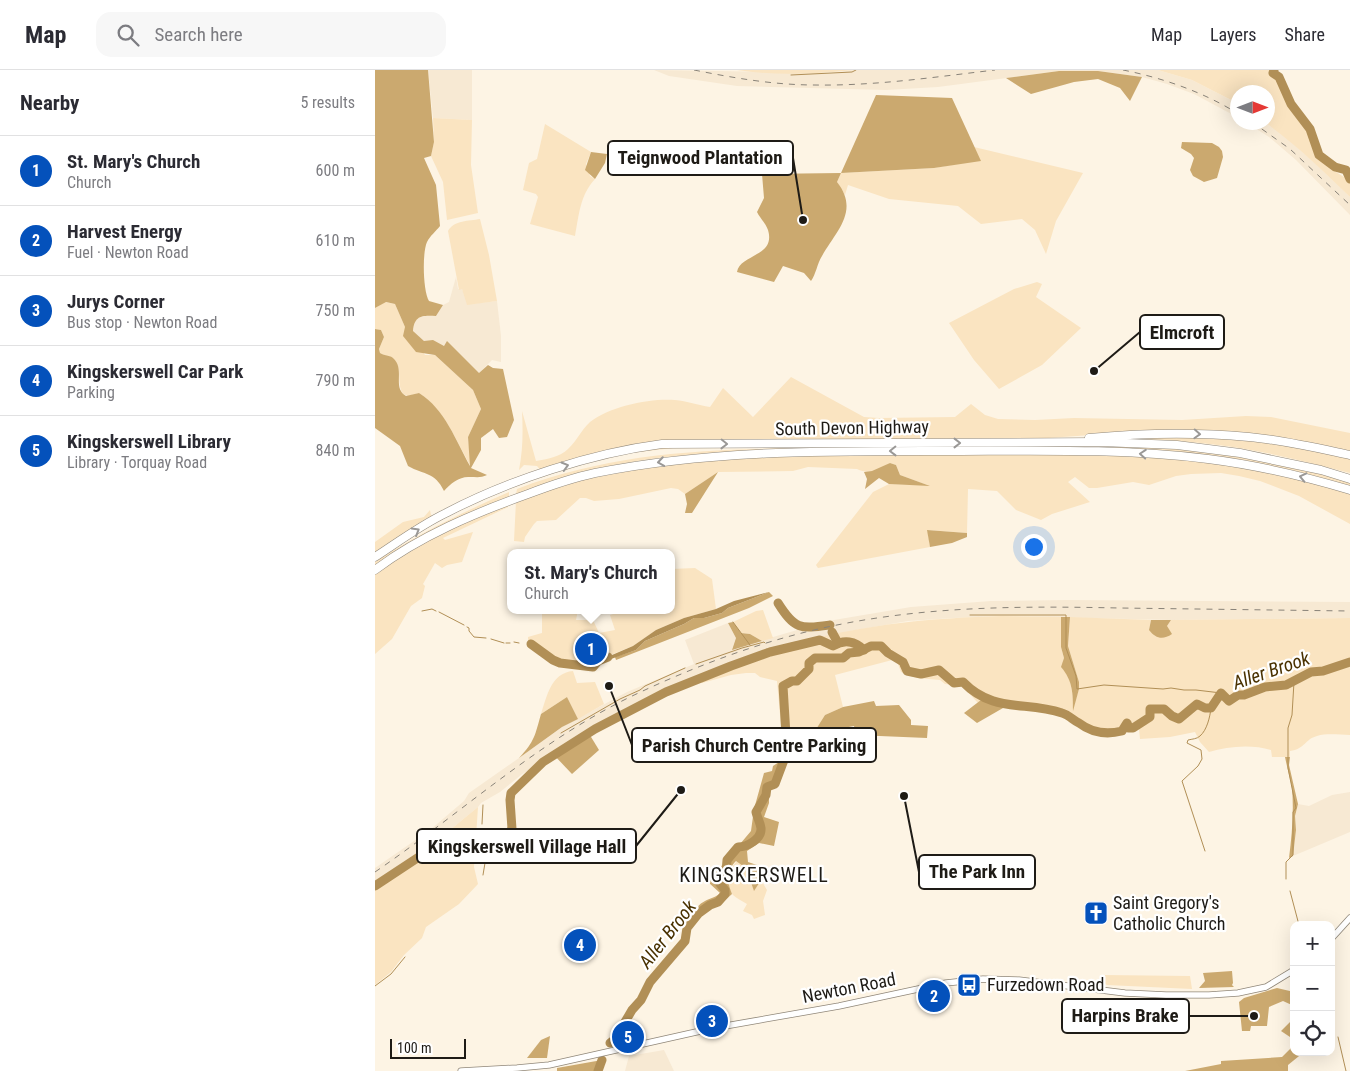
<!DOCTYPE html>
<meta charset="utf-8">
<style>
body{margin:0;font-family:"Roboto Condensed",sans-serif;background:#f7f7f7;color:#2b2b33}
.controls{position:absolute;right:15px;bottom:15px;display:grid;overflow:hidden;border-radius:10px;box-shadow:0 5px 20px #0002}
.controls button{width:45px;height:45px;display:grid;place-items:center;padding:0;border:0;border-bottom:1px solid #e1e1e2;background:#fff;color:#2b2b33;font:25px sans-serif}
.compass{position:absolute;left:855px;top:15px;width:45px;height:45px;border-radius:50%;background:#fff;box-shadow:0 5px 20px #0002;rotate:90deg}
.scale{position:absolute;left:15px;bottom:12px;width:76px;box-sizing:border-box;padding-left:5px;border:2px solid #1e1b16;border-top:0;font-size:14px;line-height:18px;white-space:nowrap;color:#1e1b16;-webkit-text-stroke:4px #fff;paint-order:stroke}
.you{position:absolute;left:658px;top:476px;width:18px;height:18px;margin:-12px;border:4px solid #fff;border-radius:50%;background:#1a73e8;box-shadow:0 0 0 8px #1a73e833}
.badge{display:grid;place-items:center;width:32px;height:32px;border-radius:50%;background:#0451bb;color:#fff;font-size:16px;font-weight:700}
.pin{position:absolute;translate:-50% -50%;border:2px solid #fff;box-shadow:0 1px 5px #0006}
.popup{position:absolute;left:132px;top:479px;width:168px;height:65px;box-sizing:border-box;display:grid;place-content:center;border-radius:10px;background:#fff;filter:drop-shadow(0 1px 4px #0005);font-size:16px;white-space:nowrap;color:#7c7c81}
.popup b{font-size:19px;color:#2b2b33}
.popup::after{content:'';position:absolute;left:50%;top:100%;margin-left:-10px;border:10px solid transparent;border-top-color:#fff}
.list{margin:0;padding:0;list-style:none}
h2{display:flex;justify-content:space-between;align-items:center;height:65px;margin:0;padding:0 20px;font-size:21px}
h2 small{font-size:16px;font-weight:400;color:#7c7c81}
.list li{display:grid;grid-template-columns:32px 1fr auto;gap:15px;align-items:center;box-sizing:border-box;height:70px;padding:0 20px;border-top:1px solid #e1e1e2}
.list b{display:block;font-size:19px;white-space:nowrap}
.list p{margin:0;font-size:16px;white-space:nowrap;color:#7c7c81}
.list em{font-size:16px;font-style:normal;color:#7c7c81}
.icon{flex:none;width:28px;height:28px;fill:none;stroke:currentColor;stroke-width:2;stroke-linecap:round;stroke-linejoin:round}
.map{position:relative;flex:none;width:975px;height:1001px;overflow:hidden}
header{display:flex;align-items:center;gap:30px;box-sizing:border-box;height:70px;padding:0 25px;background:#fff;border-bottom:1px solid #e1e1e2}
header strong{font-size:24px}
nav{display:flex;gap:28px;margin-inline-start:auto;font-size:18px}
.search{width:350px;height:45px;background:#f7f7f7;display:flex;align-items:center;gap:12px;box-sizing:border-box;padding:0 18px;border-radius:15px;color:#7c7c81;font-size:19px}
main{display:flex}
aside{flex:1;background:#fff}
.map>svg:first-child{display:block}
.built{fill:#f7e9d3}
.green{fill:#fae4c1}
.forest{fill:#cba96f}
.water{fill:#b18f56}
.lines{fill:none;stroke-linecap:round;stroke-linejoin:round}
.stream{stroke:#b18f56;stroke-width:1}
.river{stroke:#b18f56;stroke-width:9}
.tertiary-casing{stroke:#908779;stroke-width:7}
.trunk-casing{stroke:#908779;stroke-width:9}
.tertiary{stroke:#fff;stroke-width:5.5}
.trunk{stroke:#fff;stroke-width:8}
.rail{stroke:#888278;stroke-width:1;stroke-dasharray:6 6;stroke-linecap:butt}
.oneway{stroke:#9a9896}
.labels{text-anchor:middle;stroke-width:4.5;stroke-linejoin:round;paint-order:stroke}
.street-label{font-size:18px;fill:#1e1b16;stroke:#fff}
.poi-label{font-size:18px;fill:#1e1b16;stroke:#fff;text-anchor:start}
.water-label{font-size:19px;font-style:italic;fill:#493100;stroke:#fff}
.quarter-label{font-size:20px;letter-spacing:1px;fill:#1e1b16;stroke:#fff}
.leader{fill:none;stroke:#1e1b16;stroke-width:2}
.callout-dot{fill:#1e1b16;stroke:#fff;stroke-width:2}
.callout{fill:#fff;stroke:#1e1b16;stroke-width:2}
.callout-label{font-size:19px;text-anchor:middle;font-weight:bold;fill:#1e1b16}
</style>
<header>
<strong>Map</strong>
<div class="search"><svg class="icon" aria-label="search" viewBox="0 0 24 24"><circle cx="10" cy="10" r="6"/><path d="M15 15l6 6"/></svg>Search here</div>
<nav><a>Map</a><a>Layers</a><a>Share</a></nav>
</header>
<main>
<aside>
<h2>Nearby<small>5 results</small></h2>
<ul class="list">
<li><span class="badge">1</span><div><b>St. Mary's Church</b><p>Church</p></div><em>600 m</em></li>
<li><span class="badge">2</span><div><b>Harvest Energy</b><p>Fuel · Newton Road</p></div><em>610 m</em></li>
<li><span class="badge">3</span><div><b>Jurys Corner</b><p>Bus stop · Newton Road</p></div><em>750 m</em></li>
<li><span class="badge">4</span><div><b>Kingskerswell Car Park</b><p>Parking</p></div><em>790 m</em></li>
<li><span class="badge">5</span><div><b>Kingskerswell Library</b><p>Library · Torquay Road</p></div><em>840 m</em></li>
</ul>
</aside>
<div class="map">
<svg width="975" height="1001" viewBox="0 0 975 1001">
<rect width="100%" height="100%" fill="#fdf4e4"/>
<g class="built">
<path d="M53,0h44v50l-39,-2z"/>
<path d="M279,0l178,3 22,-3h304l34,10 45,23v14l-43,-23 -27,-10 -25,-7 -44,-6h-39l-121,16 -52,3 -149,-4 -68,-10z"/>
<path d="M872,53h19l19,13 32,29 33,32v18l-54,-55 -27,-23z"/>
<path d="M81,207l2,12h4l7,15 28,-3 4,35v26l-9,-2 -13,13 -32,-31 -3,4 -20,-5 -11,-10v-7l4,-6 5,-3 14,1 7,-11 6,-3z"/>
<path d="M691,530l284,2v16l-179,2 -170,-4 -47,2 -46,3 -52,9 -54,12 -103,34 -47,21 -64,35 -67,43 -21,17 -19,11 -3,4 -45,37 -58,43v-19l55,-38 34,-29 5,-8 50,-35 43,-31 65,-35 67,-28 -9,-24 43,-17 8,15 -4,11 96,-28 83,-14 80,-6z"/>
<path d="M975,722v40l-57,24 3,-26 -1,-14 3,-12 11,2 23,-11z"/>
<path d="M289,980l10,21h-49l4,-15z"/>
</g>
<g class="green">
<path d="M362,0h117c-38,4 -79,6 -117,0z"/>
<path d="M783,0h116v3l5,4 12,27 19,25 9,26 11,13 20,13v16c-27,-26 -53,-52 -84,-74l1,-31h-30v11l-45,-23z"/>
<path d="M58,48l39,2 -1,45 7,48 -31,7 -4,-38 -12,-26 3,-14z"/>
<path d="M170,54l46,28 -5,12 4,12 5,3c-15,16 -16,36 -20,57l-45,-12 8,-27 -2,-3 -13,-4 6,-27 8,-4z"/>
<path d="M599,77l109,26 -27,48 -10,33 -11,-24 -13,-11 -41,5 -23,-18 -69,-7 -41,-14 -3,10 -8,-13 4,-9 93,-5 46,-8z"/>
<path d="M105,149l9,36 8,46 -30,4 -5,-16 -3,1 -11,-59c6,-11 21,-10 32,-12z"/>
<path d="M662,212l5,2 -6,13 45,31 -39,37 -43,24 -25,-29 -25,-37 65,-34z"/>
<path d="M10,232l10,2 10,23 20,28h10l38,35 8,19 -13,28 3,30c-14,-25 -27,-58 -52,-74l-11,3 -5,-2c-7,-11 0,-25 -9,-34 -4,-4 -9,-4 -14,-7l-1,-4 5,-12 -3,-7 -6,-1v-21z"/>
<path d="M416,307l73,40 15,1 76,-1 16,-13 14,11 13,4 37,1 39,-2 108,2 64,-4 25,1 79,16v18l-53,-10 -162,-9 -87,6 -340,6 -78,9 -89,18 -4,-5 -13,-1 -5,5c4,-20 4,-39 3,-59l14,50c11,-2 24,-4 32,-12 9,-8 13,-19 22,-27 20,-16 61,-24 85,-22 12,1 23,5 35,7l13,-19 30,29z"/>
<path d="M811,365l73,6 91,16v16c-35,-9 -69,-18 -105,-24 -41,-7 -83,-10 -126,-10v-2z"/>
<path d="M630,376l139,1 70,4 136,29v6c-47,-15 -95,-22 -144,-30l-445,-5c-55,2 -111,5 -164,18 -27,6 -54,16 -81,26l1,-6c100,-38 197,-40 302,-41 62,-1 124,-2 186,-2z"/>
<path d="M544,384c116,0 233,-3 347,17 28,5 56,15 84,23v30l-51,-28 -39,-15 -21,-5 -18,-3 -30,1 -15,2 -27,9 -16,-3 -36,6h-8l-14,-11 -7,5 22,20 -38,12 -11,6 -25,-10 -19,-19 -29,-2 -1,44 -39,-3 2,17 -112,21 -2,-3 57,-73 16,-8 38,1 -27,-10 -4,-10 -6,-2c-11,7 -21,12 -33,6l-49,-2 -15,4 -75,1 -33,22 -7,-5 -7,-1 -52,11 -25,2 -8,-3h-6l-24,22 -19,1 -3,3 -9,13 -1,5 -10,-1 2,-40 67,-21 82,-16 88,-7z"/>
<path d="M134,422v5l-134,70v-5c43,-28 88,-50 134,-70z"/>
<path d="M133,433v4l-65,31 2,2 28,-8 -11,30 -15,3 -5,3 -7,-5 -12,21 2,2 -3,12 -11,8 -19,33 -17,15v-81l59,-36z"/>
<path d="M55,440l1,5 5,1 -11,10 -50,29v-13l28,-20 21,-5z"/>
<path d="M320,498l17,11 4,30 -32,9 -28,12 -23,16 -32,13 -8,8c-27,-4 -46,-4 -65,-26v-4l14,-4v-23h36l-2,10h17l6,13 16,-3 -5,-15 16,-5h45v-41z"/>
<path d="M388,540l10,28 -11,3 -12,-7 -9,-1 -8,-11 23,-11z"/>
<path d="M626,546l60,1v30l3,11 -2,9c10,13 11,25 11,41l6,-19v-7l-11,-36 2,-29 81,3 -2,10 18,-4 4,-6 179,-2v117c-10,0 -23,-2 -33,1 -12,3 -12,13 -27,15v6h-18l-1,-7c-19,-6 -43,-4 -62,2l-9,-10 -5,-10 -25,5 -30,2 -1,-10h-15l-20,6 -16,-8 -19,-12 -18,-6 -70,-9 -3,3 -16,-17 -17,-2 -5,-4 -23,-2 -16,-6 -5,-13 -61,16 8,32 -18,8 -12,19 -31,3 -5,-56 -17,-4 -5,-4h-9l-15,2 -29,8 -3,-7c34,-12 67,-24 102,-34 65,-18 133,-24 200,-26z"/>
<path d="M198,601l4,12 18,-1 9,22 -26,15 -11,-22 -26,17c6,-18 10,-41 32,-43z"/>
<path d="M103,737l-4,60 4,17 -19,20 -33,23 -4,11 -18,17 -13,17 -16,13v-98l58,-43z"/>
<path d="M362,791l9,6 8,23 7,-10 6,10 -4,11 2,14 -11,4 -2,-4 -9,-4 4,-7c-5,-3 -11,-6 -14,-9 -9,-10 -5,-25 4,-34z"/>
<path d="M729,905l86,1 2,13 -85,-4 -2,-1z"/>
</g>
<g class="forest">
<path d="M0,0h53l6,72 -3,14 -7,2 12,27 4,41c-4,5 -10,10 -13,16 -5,11 -4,49 2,59l14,4 -7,11c-13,-1 -22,-1 -23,15l11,10 9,-1 11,6 3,-5 32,32 9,-8 5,3 10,1 11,51 -7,17 -8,1 -6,-9 -12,9v12l-10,18 16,7c-6,3 -10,2 -17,2 -10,-1 -19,6 -26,14 -9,-19 -20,-16 -36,-25l-8,-20 -25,-18v-99l6,1 3,7 -5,12 1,4c5,3 11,2 14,6 11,11 -2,29 12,37l13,-3c26,16 37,48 51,73l-2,-29 13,-28 -8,-19 -38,-35 -19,-3 -13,-16 2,-9 -10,-23 -9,-2 -11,6z"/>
<path d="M684,1h39l44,6 -12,24 -10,-13 -22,-9 -24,3 -43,12 -25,-16z"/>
<path d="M501,25l76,3 29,63 -47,7 -93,5 -4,9c23,29 -1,49 -15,74 -5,8 -6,18 -11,25l-7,-8 -21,-7 -9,16 -37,-10c3,-18 39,-15 31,-42 -2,-6 -8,-12 -11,-18l7,-14 -2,-24 79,-1z"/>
<path d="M807,72l30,1 7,4 3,4 1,6 -6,21 -13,4 -11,-6 -3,-6 4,-12 -3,-4 -10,-6z"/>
<path d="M216,82l16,2 -2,9 -10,16 -10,-9z"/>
<path d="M515,393l6,2 4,10 30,11 -41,-2 -10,-6 -14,11 2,-10 -3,-7 8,-1z"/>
<path d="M343,402l-26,41h-7l2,-9 -2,-10z"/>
<path d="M552,460l40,3v4l-15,6 -22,4z"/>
<path d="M394,522l4,4 -24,12 -133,52 -1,-3 21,-7 9,-9 39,-17 10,-6h10l18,-5 6,-5z"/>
<path d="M686,547h9l-2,29 11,36v7l-6,22c0,-17 0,-30 -12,-44l3,-9 -3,-11z"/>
<path d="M776,550h20l-4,6 5,8c-9,6 -16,5 -23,-4z"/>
<path d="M358,552l8,11 9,1 12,7 -30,9 4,-12 -8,-15z"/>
<path d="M192,627l11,22 -16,8 -43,31c16,-17 16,-23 22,-44z"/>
<path d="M606,630l29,4 -33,19 -13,-10z"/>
<path d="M499,631l2,5 23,-1 12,15v5l17,1 -1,12 -71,-3 -2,-9 -41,8 12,-19 18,-8z"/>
<path d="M213,662l11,18 -27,24 -19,-20z"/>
<path d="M910,687h5l-1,8 9,39 -3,12 1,14 -3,26 -4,2c3,-23 5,-47 3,-70 -2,-10 -5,-21 -7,-31z"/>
<path d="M404,692h7l-9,25 -8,2v14l-5,14 15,5 -5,24 -15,-3 -12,8 1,11 9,3 6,12 -9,14 -8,-23 -10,-7c-10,10 -9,21 -4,33l-10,9 -16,7 -21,23c5,-12 8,-26 20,-32 5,-3 10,-3 15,-8l-12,-11 43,-51 3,-22 10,-36 8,-2 1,-5z"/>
<path d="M857,901l1,12 -1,2 2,2 -35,1 6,-7 -2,-8z"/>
<path d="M902,918l17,4v14l-11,-5 -14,6 -2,19h-16l-1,5h-8l-3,-29 5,-4z"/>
<path d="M917,950l2,1v31h10l-16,13v6h-103l36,-7v-3l61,-4 11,-11v-7l-12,-8z"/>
<path d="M175,966l-3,22h-20l14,-18z"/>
<path d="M227,990l-4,11h-41v-3z"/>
</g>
<path class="water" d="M394,522l-41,16 -6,5 -18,5h-10l-10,6 -39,17 -9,9 -25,9 -13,2 35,-15 23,-16 28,-12 32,-9 18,-8z"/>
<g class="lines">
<g class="stream">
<path d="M416,5l61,-3 4,-2"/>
<path d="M47,541l10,-2 4,2"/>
<path d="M64,542l25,13"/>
<path d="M595,545h96v33l10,28 1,13 27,-4 59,4 8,-1 13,2h12l25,3"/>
<path d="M358,552l17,23"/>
<path d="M92,557l2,1v3l5,6 12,1"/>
<path d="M116,569l13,4"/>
<path d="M139,572l5,1"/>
<path d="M131,573h4"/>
<path d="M392,579l1,4"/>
<path d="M321,594l46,-16 22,-6 1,1"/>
<path d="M186,663l59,-34 20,-9 5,-4 40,-18"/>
<path d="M107,754l1,-19"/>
<path d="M830,781l-23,-70 16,-15 4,-7 -1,-9 -14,-7 1,-3c4,-1 9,-1 12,-4 7,-6 10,-19 11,-28"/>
<path d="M108,805l2,-12 -1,-9"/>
<path d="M911,809v-17l7,-7v-43l3,-4 -8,-40v-40l4,-13 2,-33"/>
<path d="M915,821l9,34"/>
<path d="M0,916l16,-12 14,-17"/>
<path d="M963,967l8,34"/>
</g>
<g class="river">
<path d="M899,0l-1,3 6,4 12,27 19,25 9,26 16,12 11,3 4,9"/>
<path d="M403,533c17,27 22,26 52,22"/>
<path d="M457,562l6,11"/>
<path d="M156,574l22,16 7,3 33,4 5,-6 10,-4"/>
<path d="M0,816l59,-39 22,6 17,-1 11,2 8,-4 20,-21 -2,-29 1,-7 32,-31 52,-33 71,-37 65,-26 39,-14 50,-12 13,6c11,-7 22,-5 31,4"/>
<path d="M235,973l5,-4 17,-29 9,-10 9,-18 35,-41 2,-13 12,-15 11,-8 8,-3 7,-8v-4l-8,-10 9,-8 1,-12 11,-13c9,0 24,-8 23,-19 -1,-6 -4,-11 -5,-16l10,-17 1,-8 8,-3 12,-32 -4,-66 9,-5h5l12,-12v-6l6,-5h28l6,-5 10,-1 12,-6h10l7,7 15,9 4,9 14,3 18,-4 15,13 9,-1c30,31 62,19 99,31 7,2 11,7 17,10 13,10 27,12 43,8l5,-8 2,5h4l17,-11v-8h14l8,7 7,3 18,-15 8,4h6l10,-15 8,8 9,-6h6l21,-8 21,-2 25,-13 12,-1 27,-9"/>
<path d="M223,1001l4,-11"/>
</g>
<g class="tertiary-casing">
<g id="tertiary">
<path d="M956,869l19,-21"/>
<path d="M86,1001l56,-3 32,-3 165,-37 125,-22 107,-23 37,-4 36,1 106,13 41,2h43l29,-2 28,-6 28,-17"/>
</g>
</g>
<g class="trunk-casing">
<g id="trunk">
<path d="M714,368c53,-5 106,-6 160,-1 34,3 68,11 101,18"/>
<path d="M0,487c23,-15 46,-32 71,-44 63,-33 146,-60 216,-69l439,-2 76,3 63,8 81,17 29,9"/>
<path d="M0,500c45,-34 100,-57 153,-76 21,-8 44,-16 67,-21 114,-23 230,-22 346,-22 89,0 179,-3 267,8 48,6 95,17 142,31"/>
</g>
</g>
<use href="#tertiary" class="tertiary"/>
<use href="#trunk" class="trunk"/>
<g class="rail">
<path d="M319,0c40,8 80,15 121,15 60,1 120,-8 180,-15"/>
<path d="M748,0c40,8 80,22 114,43"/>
<path d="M877,52l38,27 60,56"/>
<path d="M0,802c85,-58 161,-129 255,-175 67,-32 139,-59 212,-73 92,-18 184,-18 277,-16 77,1 154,2 231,3"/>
</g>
</g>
<defs><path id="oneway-chevron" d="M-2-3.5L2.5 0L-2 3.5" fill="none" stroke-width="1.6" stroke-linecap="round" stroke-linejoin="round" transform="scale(1.25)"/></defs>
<g class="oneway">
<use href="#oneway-chevron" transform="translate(822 364) rotate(3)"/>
<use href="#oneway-chevron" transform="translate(582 373)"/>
<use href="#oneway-chevron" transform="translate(349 374) rotate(1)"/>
<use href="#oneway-chevron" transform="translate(518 381) rotate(179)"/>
<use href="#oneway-chevron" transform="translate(768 384) rotate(-176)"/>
<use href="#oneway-chevron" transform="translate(286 392) rotate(171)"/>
<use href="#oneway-chevron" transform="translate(190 396) rotate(-16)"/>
<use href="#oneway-chevron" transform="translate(928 407) rotate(-167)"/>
<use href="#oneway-chevron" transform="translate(41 461) rotate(-31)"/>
</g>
<defs>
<g id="church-square" transform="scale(1.25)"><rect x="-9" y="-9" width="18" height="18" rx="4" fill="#0451bb" stroke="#fff"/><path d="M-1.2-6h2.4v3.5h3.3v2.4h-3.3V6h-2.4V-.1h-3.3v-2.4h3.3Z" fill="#fff"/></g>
<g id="bus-square" transform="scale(1.25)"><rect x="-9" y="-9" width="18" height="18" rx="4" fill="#0451bb" stroke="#fff"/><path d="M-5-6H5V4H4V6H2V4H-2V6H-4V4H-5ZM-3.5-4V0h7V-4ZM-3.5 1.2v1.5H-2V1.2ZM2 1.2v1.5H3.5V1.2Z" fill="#fff"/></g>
</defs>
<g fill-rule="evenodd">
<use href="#church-square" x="721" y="843"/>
<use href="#bus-square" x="594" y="915"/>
</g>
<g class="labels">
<g class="street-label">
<text transform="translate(477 358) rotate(-1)" y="6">South Devon Highway</text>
<text transform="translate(474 918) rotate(-11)" y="6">Newton Road</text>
</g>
<g class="poi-label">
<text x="738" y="839">Saint Gregory's<tspan x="738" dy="21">Catholic Church</tspan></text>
<text x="612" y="921">Furzedown Road</text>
</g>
<g class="water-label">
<text transform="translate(896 600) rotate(-19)" y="7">Aller Brook</text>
<text transform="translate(292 864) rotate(-52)" y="7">Aller Brook</text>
</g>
<g class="quarter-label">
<text x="379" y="812">KINGSKERSWELL</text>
</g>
</g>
<path class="leader" d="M428 150L418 88M719 301L765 262M234 616L257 675M306 720L261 776M529 726L544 802M879 946L814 946"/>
<g class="callout-dot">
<circle cx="428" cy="150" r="5"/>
<circle cx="719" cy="301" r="5"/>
<circle cx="234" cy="616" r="5"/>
<circle cx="306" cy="720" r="5"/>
<circle cx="529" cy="726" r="5"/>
<circle cx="879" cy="946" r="5"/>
</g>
<g class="callout">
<rect x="233" y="71" width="185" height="34" rx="5"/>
<rect x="765" y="245" width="84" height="34" rx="5"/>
<rect x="257" y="658" width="244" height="34" rx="5"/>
<rect x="42" y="759" width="219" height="34" rx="5"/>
<rect x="544" y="785" width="116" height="34" rx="5"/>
<rect x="687" y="929" width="127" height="34" rx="5"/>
</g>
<g class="callout-label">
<text x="325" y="94">Teignwood Plantation</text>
<text x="807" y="269">Elmcroft</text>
<text x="379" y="682">Parish Church Centre Parking</text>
<text x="152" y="783">Kingskerswell Village Hall</text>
<text x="602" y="808">The Park Inn</text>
<text x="750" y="952">Harpins Brake</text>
</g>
</svg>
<div class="controls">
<button>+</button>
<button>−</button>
<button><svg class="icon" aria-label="locate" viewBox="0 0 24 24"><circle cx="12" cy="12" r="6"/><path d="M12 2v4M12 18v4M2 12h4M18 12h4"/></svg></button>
</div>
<svg class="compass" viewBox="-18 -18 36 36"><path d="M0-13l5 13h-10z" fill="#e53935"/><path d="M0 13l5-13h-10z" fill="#7c7c81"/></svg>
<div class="scale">100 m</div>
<div class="you"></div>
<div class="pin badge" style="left:216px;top:579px">1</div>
<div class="popup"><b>St. Mary's Church</b>Church</div>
<div class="pin badge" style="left:559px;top:926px">2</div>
<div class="pin badge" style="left:337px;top:951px">3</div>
<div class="pin badge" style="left:205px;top:875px">4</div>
<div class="pin badge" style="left:253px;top:967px">5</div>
</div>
</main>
